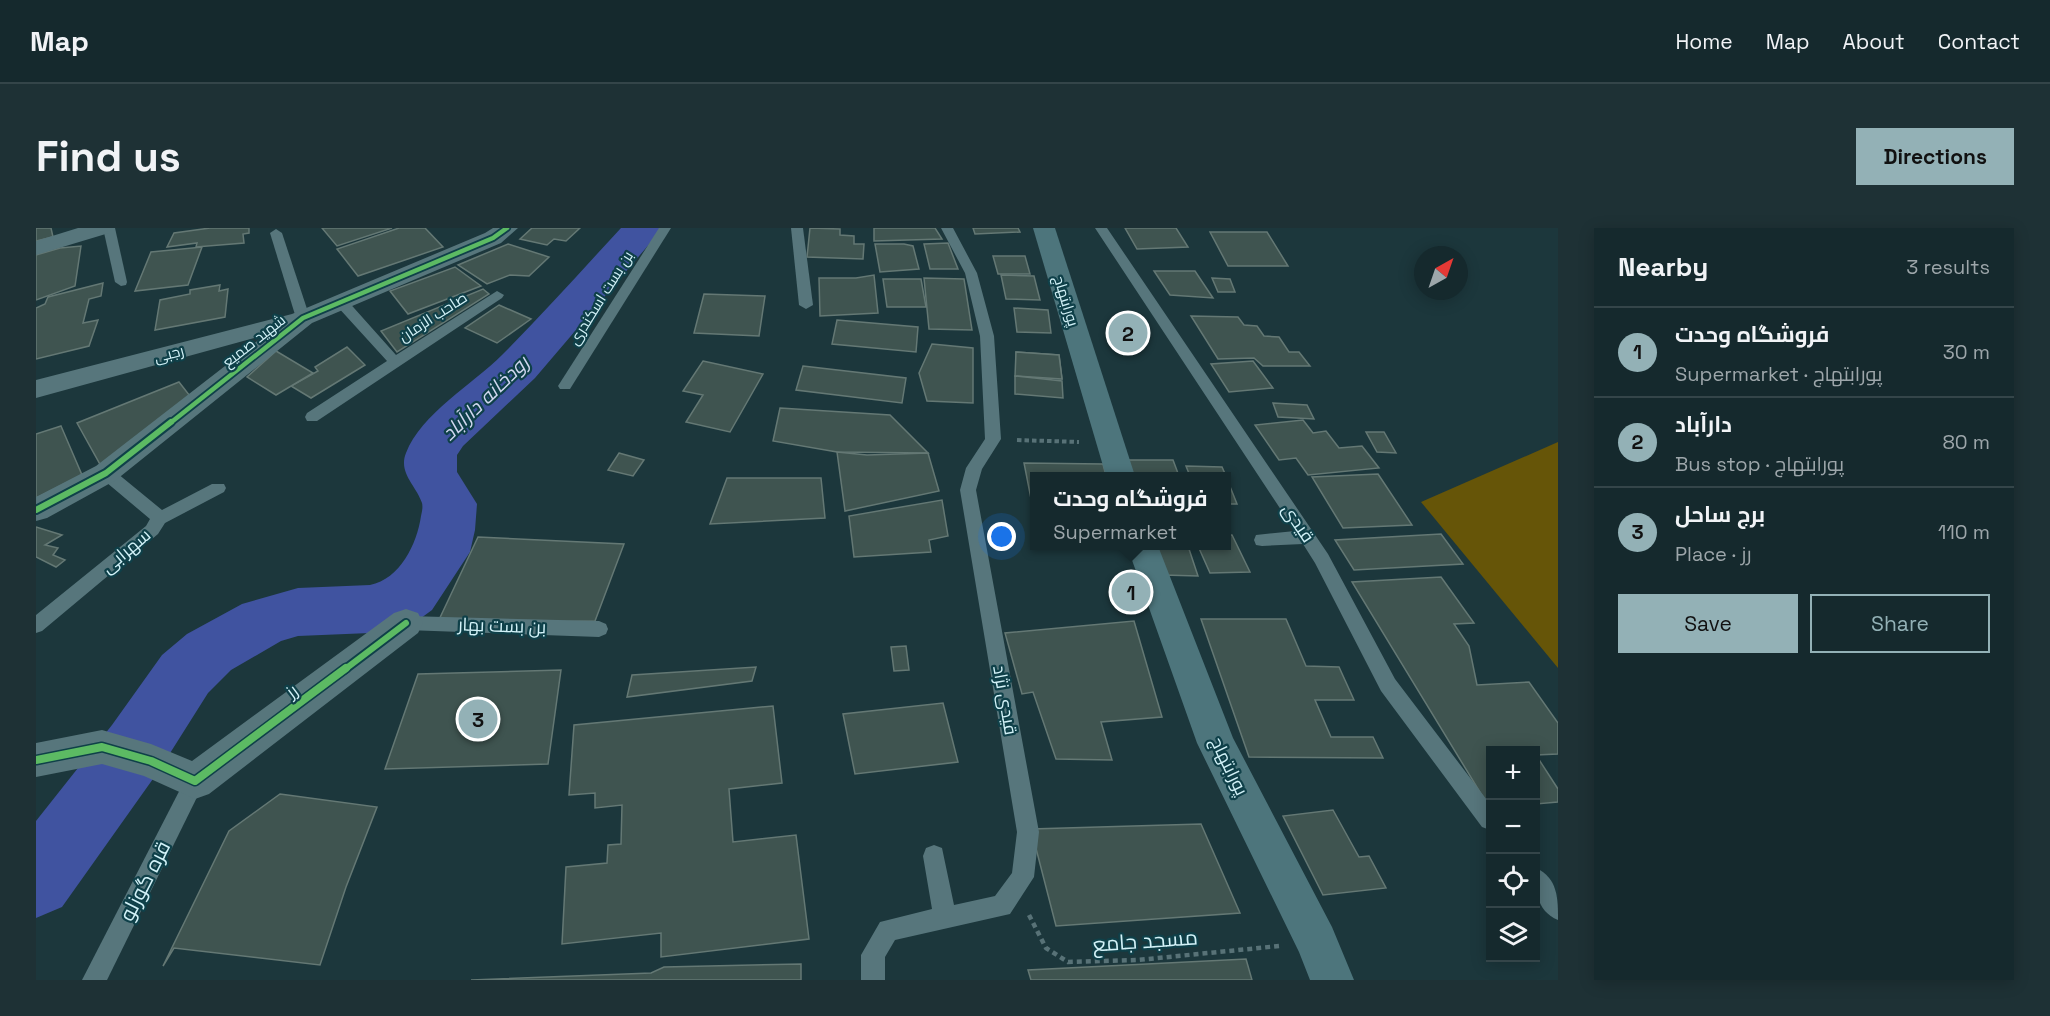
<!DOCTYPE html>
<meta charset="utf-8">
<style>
body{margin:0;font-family:"Space Grotesk",Cairo,sans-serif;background:#1e3135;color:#f1f3f6}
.controls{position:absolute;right:18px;bottom:18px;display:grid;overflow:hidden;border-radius:0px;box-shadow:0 3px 15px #0003}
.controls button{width:54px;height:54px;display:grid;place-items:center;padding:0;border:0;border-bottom:2px solid #344549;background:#15292d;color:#f1f3f6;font:30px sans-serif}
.compass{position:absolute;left:1378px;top:18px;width:54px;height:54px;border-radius:50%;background:#15292d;box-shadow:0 3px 15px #0003;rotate:40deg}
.you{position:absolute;left:966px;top:309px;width:21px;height:21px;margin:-15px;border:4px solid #fff;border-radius:50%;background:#1a73e8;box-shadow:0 0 0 9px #1a73e833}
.badge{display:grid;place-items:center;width:39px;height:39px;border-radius:50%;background:#93b1b6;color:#111;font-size:20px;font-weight:700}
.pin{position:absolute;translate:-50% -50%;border:3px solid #fff;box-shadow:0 2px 6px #0006}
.popup{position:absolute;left:994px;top:244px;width:201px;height:78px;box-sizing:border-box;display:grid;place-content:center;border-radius:0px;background:#15292d;filter:drop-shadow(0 2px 4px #0005);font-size:20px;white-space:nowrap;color:#9da6aa}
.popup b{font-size:22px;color:#f1f3f6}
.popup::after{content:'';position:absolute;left:50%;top:100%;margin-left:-12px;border:12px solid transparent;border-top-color:#15292d}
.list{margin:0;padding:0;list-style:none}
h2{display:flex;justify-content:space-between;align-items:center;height:78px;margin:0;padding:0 24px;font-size:26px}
h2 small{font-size:20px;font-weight:400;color:#9da6aa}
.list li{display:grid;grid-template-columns:39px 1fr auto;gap:18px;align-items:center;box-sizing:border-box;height:90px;padding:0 24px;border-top:2px solid #344549}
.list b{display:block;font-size:22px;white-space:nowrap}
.list p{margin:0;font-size:20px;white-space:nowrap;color:#9da6aa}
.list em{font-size:20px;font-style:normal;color:#9da6aa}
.actions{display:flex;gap:12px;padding:18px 24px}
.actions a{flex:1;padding:14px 0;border:2px solid #93b1b6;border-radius:0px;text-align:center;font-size:21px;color:#93b1b6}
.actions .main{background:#93b1b6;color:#111}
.icon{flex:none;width:33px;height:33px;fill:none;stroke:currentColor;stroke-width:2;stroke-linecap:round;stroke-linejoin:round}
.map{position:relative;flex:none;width:1522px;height:752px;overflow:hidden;border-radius:0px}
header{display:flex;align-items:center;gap:36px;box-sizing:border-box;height:84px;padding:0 30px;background:#15292d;border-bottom:2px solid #344549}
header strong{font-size:28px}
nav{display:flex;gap:33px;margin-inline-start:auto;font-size:21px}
.intro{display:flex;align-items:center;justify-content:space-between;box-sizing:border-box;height:144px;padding:0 36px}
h1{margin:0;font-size:42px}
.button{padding:15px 27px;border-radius:0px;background:#93b1b6;color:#111;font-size:21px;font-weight:700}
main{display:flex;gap:36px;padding:0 36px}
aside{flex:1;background:#15292d;border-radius:0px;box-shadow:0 3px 15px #0003}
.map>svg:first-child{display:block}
.green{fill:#665508}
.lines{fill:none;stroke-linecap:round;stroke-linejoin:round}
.river{fill:#4053a0;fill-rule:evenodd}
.building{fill:#3f5450;stroke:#647874;stroke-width:1.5}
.path-far1{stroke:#587277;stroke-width:4;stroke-dasharray:4.5 3;stroke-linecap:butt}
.path{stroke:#587277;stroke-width:4.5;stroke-dasharray:5 4;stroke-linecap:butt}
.lane{fill:#57767c;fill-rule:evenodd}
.street{fill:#57767c;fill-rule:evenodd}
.secondary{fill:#4d757c;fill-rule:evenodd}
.cycleway-far2-casing{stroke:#0f4049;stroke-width:8}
.cycleway-far1-casing{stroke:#0f4049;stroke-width:10}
.cycleway-casing{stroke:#0f4049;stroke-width:11}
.cycleway-far2{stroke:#5cba63;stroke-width:4.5}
.cycleway-far1{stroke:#5cba63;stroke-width:6}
.cycleway{stroke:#5cba63;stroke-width:8}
.labels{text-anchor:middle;stroke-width:4.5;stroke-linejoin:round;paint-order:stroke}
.far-street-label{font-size:15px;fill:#d3f2f8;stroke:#0f4049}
.street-label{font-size:18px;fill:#d3f2f8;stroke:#0f4049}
.water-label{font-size:20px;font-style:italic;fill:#d0d7ef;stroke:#0f4049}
.near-street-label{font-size:21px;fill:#d3f2f8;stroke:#0f4049}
</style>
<header>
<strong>Map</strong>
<nav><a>Home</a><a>Map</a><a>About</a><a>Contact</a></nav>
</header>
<div class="intro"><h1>Find us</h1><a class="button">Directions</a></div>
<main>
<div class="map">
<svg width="1522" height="752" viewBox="0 0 1522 752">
<rect width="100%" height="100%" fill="#1c373c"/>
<path class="green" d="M1522,214v226l-137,-166z"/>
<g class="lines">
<path class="river" d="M585,0h42l-128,150 -72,68 -6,9v17l20,32 -2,26 -5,22 -38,58 -15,11 -21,7 -26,5 -72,3 -17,5 -50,29 -23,23 -48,76 -98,138 -26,11v-97l76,-96 50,-70 25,-21 55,-30 56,-16 72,-3c30,-6 47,-41 51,-69 1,-4 2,-9 1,-13 -6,-18 -24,-30 -16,-50 15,-39 67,-69 96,-98 41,-41 80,-85 119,-127z"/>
</g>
<g class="building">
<path d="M0,0h15l2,9 -17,4z"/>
<path d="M174,0h39v5l-6,1 1,9 -48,4 1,-4 -30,4 7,-14z"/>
<path d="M286,0h70l-55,18z"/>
<path d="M363,0h26l18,19 -85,29 -21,-27z"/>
<path d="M496,0h48l-14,13 -12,-2 -7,6 -27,-6z"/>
<path d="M774,0l30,1v6l14,1v8h10l-1,15 -56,-2z"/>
<path d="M838,0h61l7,11 -68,2z"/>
<path d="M937,0h45l2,4 -45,2z"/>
<path d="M1089,0h51l12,19 -51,2z"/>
<path d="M1174,4h57l21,34h-60z"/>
<path d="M912,15l10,26h-28l-6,-25z"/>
<path d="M472,16l41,13 -20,19 -19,-1 -23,9 -29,-19z"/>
<path d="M839,16h29l9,2 6,23 -39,3z"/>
<path d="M45,18l-6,40 -39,14v-45l24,-7z"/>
<path d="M166,19l-14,38 -53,6 16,-39z"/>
<path d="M957,28h32l5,18h-32z"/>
<path d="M419,39l26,19 -73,28 -18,-23z"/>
<path d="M1118,43h41l18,27 -43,-3z"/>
<path d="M838,47l4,38 -58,3 -1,-38h37z"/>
<path d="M965,47l33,1 6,24 -34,-1z"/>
<path d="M888,50l40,1 8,51 -43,-1z"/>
<path d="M1176,50l18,1 5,13h-17z"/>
<path d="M847,51h38l5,28h-39z"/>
<path d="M67,55l-2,13 -12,3 -6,24 15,-3 -9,26 -53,13v-51l9,-4 3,-7z"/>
<path d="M184,57l-1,6 9,-2 -3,28 -70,13 5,-30 30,-6v-4z"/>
<path d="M447,61l6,5 -92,58 -16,-21z"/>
<path d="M668,66l61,2 -6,40 -65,-3z"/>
<path d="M463,77l32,14 -34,24 -32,-15z"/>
<path d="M978,80l34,2 3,23 -34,-1z"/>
<path d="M1155,88l47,1 6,8 13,1 7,10 15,1 10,15h10l11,14h-47l-9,-8 -36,1z"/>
<path d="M801,92l81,7 -2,25 -84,-8z"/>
<path d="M896,116l41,4v55l-46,-2 -8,-28z"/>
<path d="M311,119l18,18 -54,33 -20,-12 27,-15 -3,-4z"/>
<path d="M240,123l37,22 -37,22 -29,-18z"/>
<path d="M980,124l43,3 3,24 -45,-3z"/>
<path d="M980,124l43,3 3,24 -47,-3z"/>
<path d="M667,133l60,13 -33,58 -44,-10 17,-27 -20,-4z"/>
<path d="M1217,133l20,27 -44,4 -18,-28z"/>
<path d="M767,138l103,12 -4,25 -106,-13z"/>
<path d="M979,148l47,5 1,17 -48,-4z"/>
<path d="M143,154l11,14 -89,70 -24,-43z"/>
<path d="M1237,175l34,2 7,14 -36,-2z"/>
<path d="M744,180l110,7 38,38 -91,-1 -64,-11z"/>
<path d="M1267,192l10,13 13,-2 13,17 23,-2 17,22 -71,7 -12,-17 -17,2 -24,-35z"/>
<path d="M25,198l21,49 -46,23v-64z"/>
<path d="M1330,204h18l12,21 -19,-1z"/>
<path d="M801,224l30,3 61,-2 11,38 -94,20z"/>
<path d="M583,225l25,7 -11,16 -25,-6z"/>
<path d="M1092,232h45l6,16h-45z"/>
<path d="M988,235l79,1 3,12h-71v43z"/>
<path d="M1150,238l36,1 4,9h-36z"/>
<path d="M1342,246l34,51 -69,3 -31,-51z"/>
<path d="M691,250h94l4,40 -115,6z"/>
<path d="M1191,251l10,25h-10z"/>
<path d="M906,272l6,36 -19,4 2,12 -77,5 -5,-41z"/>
<path d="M0,299l26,8 -17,10 13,3 -5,7 12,5 -9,7 -20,-10z"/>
<path d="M1405,306l22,30 -109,6 -19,-30z"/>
<path d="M1191,307h5l18,37 -40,1 -12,-27h29z"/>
<path d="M442,309l146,7 -29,77 -158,3z"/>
<path d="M1118,318h34l10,30 -35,-1z"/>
<path d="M1405,349l33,46 -20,1 15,22 8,39 52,-3 29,41v31l-22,1 22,34v13l-22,2v-54h-46v57h-1l-137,-225z"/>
<path d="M1165,391h85l20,47 33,1 15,33h-39l16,37h42l10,21 -134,-1z"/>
<path d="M1098,393l28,96 -61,5 11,38 -56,-1 -23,-67 -11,2 -17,-61z"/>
<path d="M870,418l3,24 -15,1 -3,-24z"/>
<path d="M720,439l-4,14 -125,16 5,-22z"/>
<path d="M525,442l-13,94 -163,5 33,-95z"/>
<path d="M907,475l15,59 -103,12 -12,-60z"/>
<path d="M737,478l9,77 -53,6 4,53 63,-7 13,104 -148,18v-24l-99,11 4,-77 41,-4 1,-18 13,-1 1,-39 -27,3v-15l-26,2 5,-70z"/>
<path d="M244,566l97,13 -31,80 -26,78 -146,-17 -11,18 66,-135z"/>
<path d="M1297,582l26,47 10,-1 17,32 -63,7 -40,-79z"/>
<path d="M1165,596l39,89 -184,13 -25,-97z"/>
<path d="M1210,731l6,21h-221l-3,-10z"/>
<path d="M765,736v16h-330l180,-7 13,-6z"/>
</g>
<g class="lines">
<path class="path-far1" d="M981,212l62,2"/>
<path class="path" d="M993,687l17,33 22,14 70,-2 141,-14"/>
<g class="lane">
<path d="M67,0h12l12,54 -1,3 -5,1 -6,-4z"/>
<path d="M623,0h12l-101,161h-10l-2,-3z"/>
<path d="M755,0h12l10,77 -7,4 -7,-4z"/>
<path d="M905,0h12l24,45 17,63 7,103 -19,30 -6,21 63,342 -5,45 -24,37 -115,26 -10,17v23h-24v-25l19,-33 52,-13 -9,-53 3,-8 8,-3 8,3 12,57 41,-9 17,-23 5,-41 -57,-342 6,-22 19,-29 -5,-103 -15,-63z"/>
<path d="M1059,0h12l221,326 67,125 95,125v26l-8,-3 -101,-136 -66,-128 -12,-19 -41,2 -6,-1 -2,-5 2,-5 39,-4z"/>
<path d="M240,1l6,4 28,85 -2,3 -5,1 -7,-4 -26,-85z"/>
<path d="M461,63l7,4 -2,3 -185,123h-10l-2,-4 2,-4 80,-52 -51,-56 -2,-3 2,-3h10l50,56z"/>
<path d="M70,239l6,2 50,41 50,-26h12l2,4 -2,4 -59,31 -7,11 -116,97 -6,2v-18l110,-89 4,-7 -50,-42 -2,-4 2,-4z"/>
<path d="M370,388l193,5 7,3 2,5 -2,5 -7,3 -193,-7 -6,-2 -3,-5 3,-5z"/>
<path d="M159,543l7,3 3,7 -98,199h-25l106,-206z"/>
<path d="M1500,640c22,10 22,31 22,52 -22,-9 -24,-32 -22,-52z"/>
</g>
<g class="street">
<path d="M42,0h34l-3,5 -73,22v-14z"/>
<path d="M457,0h25l-17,15 -189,80 -196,157 -69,38 -11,3v-24l60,-31 169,-131 -229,63v-18l256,-66 193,-81z"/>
<path d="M370,381l12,4 5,10 -5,10 -209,161 -14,5 -51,-23 -42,-12 -66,13v-34l66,-13 49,14 41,17 202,-148z"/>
</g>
<g class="secondary">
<path d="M997,0h22l80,248h-29z"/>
<path d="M1091,318h31l75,192 99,189 22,53h-44l-11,-28 -102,-209z"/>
</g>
<g class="cycleway-far2-casing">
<path id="cycleway-far2" d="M133,196l134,-106 190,-80 14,-10"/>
</g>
<g class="cycleway-far1-casing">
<g id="cycleway-far1">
<path d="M0,282l70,-37 65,-51"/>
<path d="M308,442l62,-47"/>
</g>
</g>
<g class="cycleway-casing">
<path id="cycleway" d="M0,532l66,-13 49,14 44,20 151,-113"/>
</g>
<use href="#cycleway-far2" class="cycleway-far2"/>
<use href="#cycleway-far1" class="cycleway-far1"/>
<use href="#cycleway" class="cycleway"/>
</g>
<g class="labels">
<g class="far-street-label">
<text transform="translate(565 70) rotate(-58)" y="5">بن بست اسکندری</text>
<text transform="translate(1030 73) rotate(73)" y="5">پورابتهاج</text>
<text transform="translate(397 89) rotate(-33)" y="5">صاحب الزمان</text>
<text transform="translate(218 113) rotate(-38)" y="5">شهید صمیع</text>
<text transform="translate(133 126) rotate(-15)" y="5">رجبی</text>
</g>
<g class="street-label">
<text transform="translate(1262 295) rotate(56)" y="6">قیدی</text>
<text transform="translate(90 323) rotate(-40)" y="6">سهرابی</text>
<text transform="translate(466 398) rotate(2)" y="6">بن بست بهار</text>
<text transform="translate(256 463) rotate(-37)" y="6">رز</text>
<text transform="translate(969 472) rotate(80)" y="6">قیدی نژاد</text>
<text transform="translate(1193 538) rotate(64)" y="6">پورابتهاج</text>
</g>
<g class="water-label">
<text transform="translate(449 170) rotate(-44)" y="7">رودخانه دارآباد</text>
</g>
<g class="near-street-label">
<text transform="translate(109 653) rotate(-63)" y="7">قره گوزلو</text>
<text transform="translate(1109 713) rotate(-4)" y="7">مسجد جامع</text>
</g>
</g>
</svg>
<div class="controls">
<button>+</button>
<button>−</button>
<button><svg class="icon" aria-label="locate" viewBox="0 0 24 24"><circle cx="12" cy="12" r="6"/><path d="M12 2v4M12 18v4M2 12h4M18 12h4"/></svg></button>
<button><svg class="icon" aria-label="layers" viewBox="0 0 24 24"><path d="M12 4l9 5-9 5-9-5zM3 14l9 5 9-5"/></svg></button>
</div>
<svg class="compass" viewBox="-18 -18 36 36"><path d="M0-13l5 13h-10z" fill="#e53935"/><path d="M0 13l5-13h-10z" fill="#9da6aa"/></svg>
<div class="you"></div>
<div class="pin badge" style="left:1095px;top:364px">1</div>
<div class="popup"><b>فروشگاه وحدت</b>Supermarket</div>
<div class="pin badge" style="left:1092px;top:105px">2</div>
<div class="pin badge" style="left:442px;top:491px">3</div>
</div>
<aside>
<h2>Nearby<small>3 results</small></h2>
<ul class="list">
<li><span class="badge">1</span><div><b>فروشگاه وحدت</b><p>Supermarket · پورابتهاج</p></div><em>30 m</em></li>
<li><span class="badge">2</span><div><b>دارآباد</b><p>Bus stop · پورابتهاج</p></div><em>80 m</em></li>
<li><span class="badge">3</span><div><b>برج ساحل</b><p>Place · رز</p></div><em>110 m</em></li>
</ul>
<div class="actions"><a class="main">Save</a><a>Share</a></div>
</aside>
</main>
